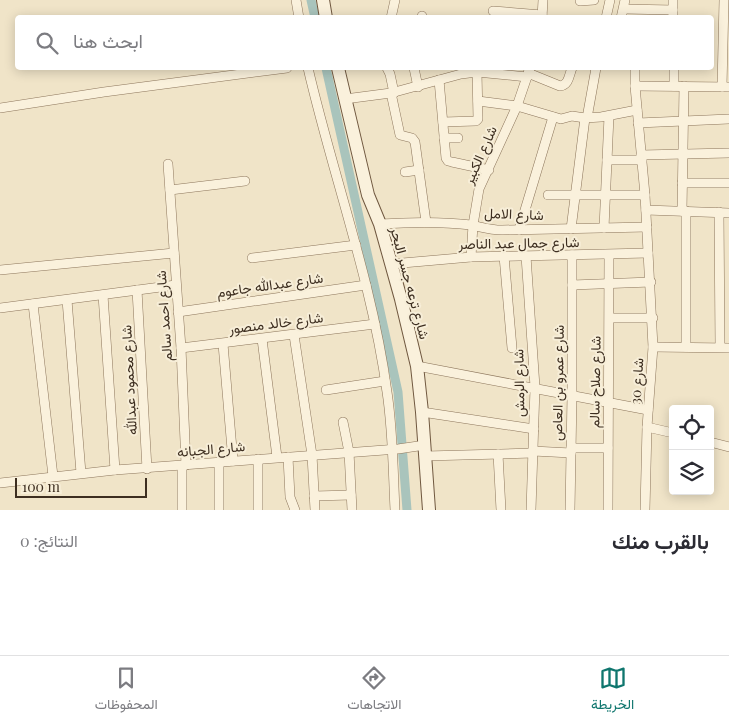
<!DOCTYPE html>
<html lang="ar">
<meta charset="utf-8">
<style>
body{margin:0;font-family:"Playfair Display",Vazirmatn,serif;background:#f7f7f7;color:#2b2b33;direction:rtl}
.controls{position:absolute;right:15px;bottom:15px;display:grid;overflow:hidden;border-radius:5px;box-shadow:0 2px 12px #0003}
.controls button{width:45px;height:45px;display:grid;place-items:center;padding:0;border:0;border-bottom:1px solid #e1e1e2;background:#fff;color:#2b2b33;font:25px sans-serif}
.scale{position:absolute;left:15px;bottom:12px;width:132px;box-sizing:border-box;padding-left:5px;border:2px solid #3d2e20;border-top:0;font-size:14px;line-height:18px;white-space:nowrap;color:#3d2e20;-webkit-text-stroke:4px #f7eed8;paint-order:stroke}
.list{margin:0;padding:0;list-style:none}
h2{display:flex;justify-content:space-between;align-items:center;height:65px;margin:0;padding:0 20px;font-size:21px}
h2 small{font-size:16px;font-weight:400;color:#7c7c81}
.icon{flex:none;width:28px;height:28px;fill:none;stroke:currentColor;stroke-width:2;stroke-linecap:round;stroke-linejoin:round}
.map{position:relative;flex:none;width:729px;height:510px;overflow:hidden;direction:ltr}
.search{position:absolute;background:#fff;box-shadow:0 2px 12px #0003;left:15px;right:15px;top:15px;height:55px;display:flex;align-items:center;gap:12px;box-sizing:border-box;padding:0 18px;border-radius:5px;color:#7c7c81;font-size:19px}
.sheet{height:145px;background:#fff}
nav{display:flex;justify-content:space-around;align-items:center;box-sizing:border-box;height:70px;border-top:1px solid #e1e1e2;background:#fff;font-size:14px;color:#7c7c81}
nav a{display:grid;justify-items:center;gap:2px}
nav .on{color:#0f766e}
.map>svg:first-child{display:block}
.lines{fill:none;stroke-linecap:round;stroke-linejoin:round}
.canal{stroke:#a9c4bc;stroke-width:9}
.street-casing{stroke:#8d765c;stroke-width:10}
.secondary-casing{stroke:#6f573f;stroke-width:14}
.street{stroke:#faf1dc;stroke-width:9}
.secondary{stroke:#faf1dc;stroke-width:12}
.labels{text-anchor:middle;stroke-width:4;stroke-linejoin:round;paint-order:stroke}
.street-label{font-size:14px;fill:#3d2e20;stroke:#f7eed8}
</style>
<div class="map">
<svg width="729" height="510" viewBox="0 0 729 510">
<rect width="100%" height="100%" fill="#f0e4c8"/>
<g class="lines">
<g class="canal">
<path d="M311,0l4,18"/>
<path d="M326,68l72,324 9,118"/>
</g>
<g class="street-casing">
<g id="street">
<path d="M296,0l3,18"/>
<path d="M673,0v18"/>
<path d="M580,1l14,-1"/>
<path d="M624,9l49,1"/>
<path d="M493,11l49,4"/>
<path d="M391,18l4,-18"/>
<path d="M422,18v-2"/>
<path d="M542,18l1,-18"/>
<path d="M606,18l4,-18"/>
<path d="M621,18l4,-18"/>
<path d="M308,68c25,108 64,213 79,324 6,39 6,79 8,118"/>
<path d="M387,68l3,6 4,19"/>
<path d="M414,68l4,19"/>
<path d="M635,68v18l10,109 8,152 -6,80 -2,83"/>
<path d="M674,68v18"/>
<path d="M528,73l32,13c9,-1 9,-11 12,-18"/>
<path d="M439,80l7,78 2,3 4,1 37,8"/>
<path d="M635,86l94,1"/>
<path d="M722,87l2,-87"/>
<path d="M391,93l9,42 12,3 3,4 11,80"/>
<path d="M345,99l46,-6 70,-19 16,-2 50,5"/>
<path d="M478,101l39,5 44,13 11,-3 13,2 16,-1 36,-7"/>
<path d="M0,108l104,-16 183,-24"/>
<path d="M587,118l9,-50"/>
<path d="M443,122l33,-1 2,-2 -1,-47"/>
<path d="M638,123l91,-4"/>
<path d="M444,138h14"/>
<path d="M641,155l88,-2"/>
<path d="M607,160h35"/>
<path d="M168,164l13,184 5,117"/>
<path d="M405,172l14,-2"/>
<path d="M682,183h47"/>
<path d="M170,190l75,-9"/>
<path d="M548,195h97"/>
<path d="M646,210l83,3"/>
<path d="M682,211l2,-125"/>
<path d="M719,212l1,135"/>
<path d="M380,224c30,-2 60,-3 91,1 10,2 20,5 31,5l145,-3"/>
<path d="M604,228l5,-112"/>
<path d="M571,229l14,-111"/>
<path d="M519,230l34,-113"/>
<path d="M504,256l8,92"/>
<path d="M526,256l9,131 -4,123"/>
<path d="M471,257l2,-32 6,-36 38,-83 13,-38"/>
<path d="M252,258l104,-13"/>
<path d="M391,264l80,-7 177,-4"/>
<path d="M0,270l174,-17"/>
<path d="M572,285l79,-3"/>
<path d="M137,290l10,179"/>
<path d="M103,295l12,175"/>
<path d="M67,300l14,173"/>
<path d="M33,304l20,172"/>
<path d="M0,308l176,-23"/>
<path d="M178,312l188,-27"/>
<path d="M610,318h43"/>
<path d="M294,335l18,120 3,55"/>
<path d="M262,339l15,118"/>
<path d="M223,344l10,117"/>
<path d="M653,347l76,1"/>
<path d="M686,347v-136"/>
<path d="M181,348l194,-24"/>
<path d="M417,366l231,44"/>
<path d="M326,390l59,-9"/>
<path d="M422,412l112,17"/>
<path d="M343,422l6,30 3,58"/>
<path d="M647,427l26,6"/>
<path d="M710,442l19,5"/>
<path d="M571,448h37"/>
<path d="M533,451l38,2"/>
<path d="M498,454l3,56"/>
<path d="M426,456l107,-3"/>
<path d="M288,457l2,40 5,13"/>
<path d="M258,459v51"/>
<path d="M219,462v48"/>
<path d="M182,466v44"/>
<path d="M0,483l115,-13 283,-21 27,-4"/>
<path d="M314,496l37,-1"/>
<path d="M570,510l2,-115v-140"/>
<path d="M608,510l1,-255"/>
</g>
</g>
<g class="secondary-casing">
<g id="secondary">
<path d="M323,0l3,18"/>
<path d="M338,68l30,127 12,29 21,75 16,67 5,46 7,98"/>
</g>
</g>
<use href="#street" class="street"/>
<use href="#secondary" class="secondary"/>
</g>
<g class="labels">
<g class="street-label">
<text transform="translate(480 155) rotate(-66)" y="5">شارع الكبير</text>
<text transform="translate(514 214) rotate(2)" y="5">شارع الامل</text>
<text transform="translate(519 243) rotate(-1)" y="5">شارع جمال عبد الناصر</text>
<text transform="translate(410 283) rotate(75)" y="5">شارع ترعه جسر البحر</text>
<text transform="translate(270 285) rotate(-8)" y="5">شارع عبدالله جاعوم</text>
<text transform="translate(164 316) rotate(-94)" y="5">شارع احمد سالم</text>
<text transform="translate(276 323) rotate(-7)" y="5">شارع خالد منصور</text>
<text transform="translate(129 380) rotate(-93)" y="5">شارع محمود عبدالله</text>
<text transform="translate(637 381) rotate(-86)" y="5">شارع 30</text>
<text transform="translate(595 382) rotate(-89)" y="5">شارع صلاح سالم</text>
<text transform="translate(519 383) rotate(-91)" y="5">شارع الرمش</text>
<text transform="translate(558 383) rotate(-89)" y="5">شارع عمرو بن العاص</text>
<text transform="translate(211 449) rotate(-5)" y="5">شارع الجبانه</text>
</g>
</g>
</svg>
<div class="controls">
<button><svg class="icon" aria-label="locate" viewBox="0 0 24 24"><circle cx="12" cy="12" r="6"/><path d="M12 2v4M12 18v4M2 12h4M18 12h4"/></svg></button>
<button><svg class="icon" aria-label="layers" viewBox="0 0 24 24"><path d="M12 4l9 5-9 5-9-5zM3 14l9 5 9-5"/></svg></button>
</div>
<div class="scale">100 m</div>
<div class="search"><svg class="icon" aria-label="search" viewBox="0 0 24 24"><circle cx="10" cy="10" r="6"/><path d="M15 15l6 6"/></svg>ابحث هنا</div>
</div>
<section class="sheet">
<h2>بالقرب منك<small>النتائج: 0</small></h2>
<ul class="list">
</ul>
</section>
<nav>
<a class="on"><svg class="icon" aria-label="map" viewBox="0 0 24 24"><path d="M3 6l6-2 6 2 6-2v14l-6 2-6-2-6 2zM9 4v14M15 6v14"/></svg>الخريطة</a>
<a><svg class="icon" aria-label="directions" viewBox="0 0 24 24"><path d="M12 3l9 9-9 9-9-9zM9 14v-3h6M13 9l2 2-2 2"/></svg>الاتجاهات</a>
<a><svg class="icon" aria-label="saved" viewBox="0 0 24 24"><path d="M7 4h10v16l-5-4-5 4z"/></svg>المحفوظات</a>
</nav>
